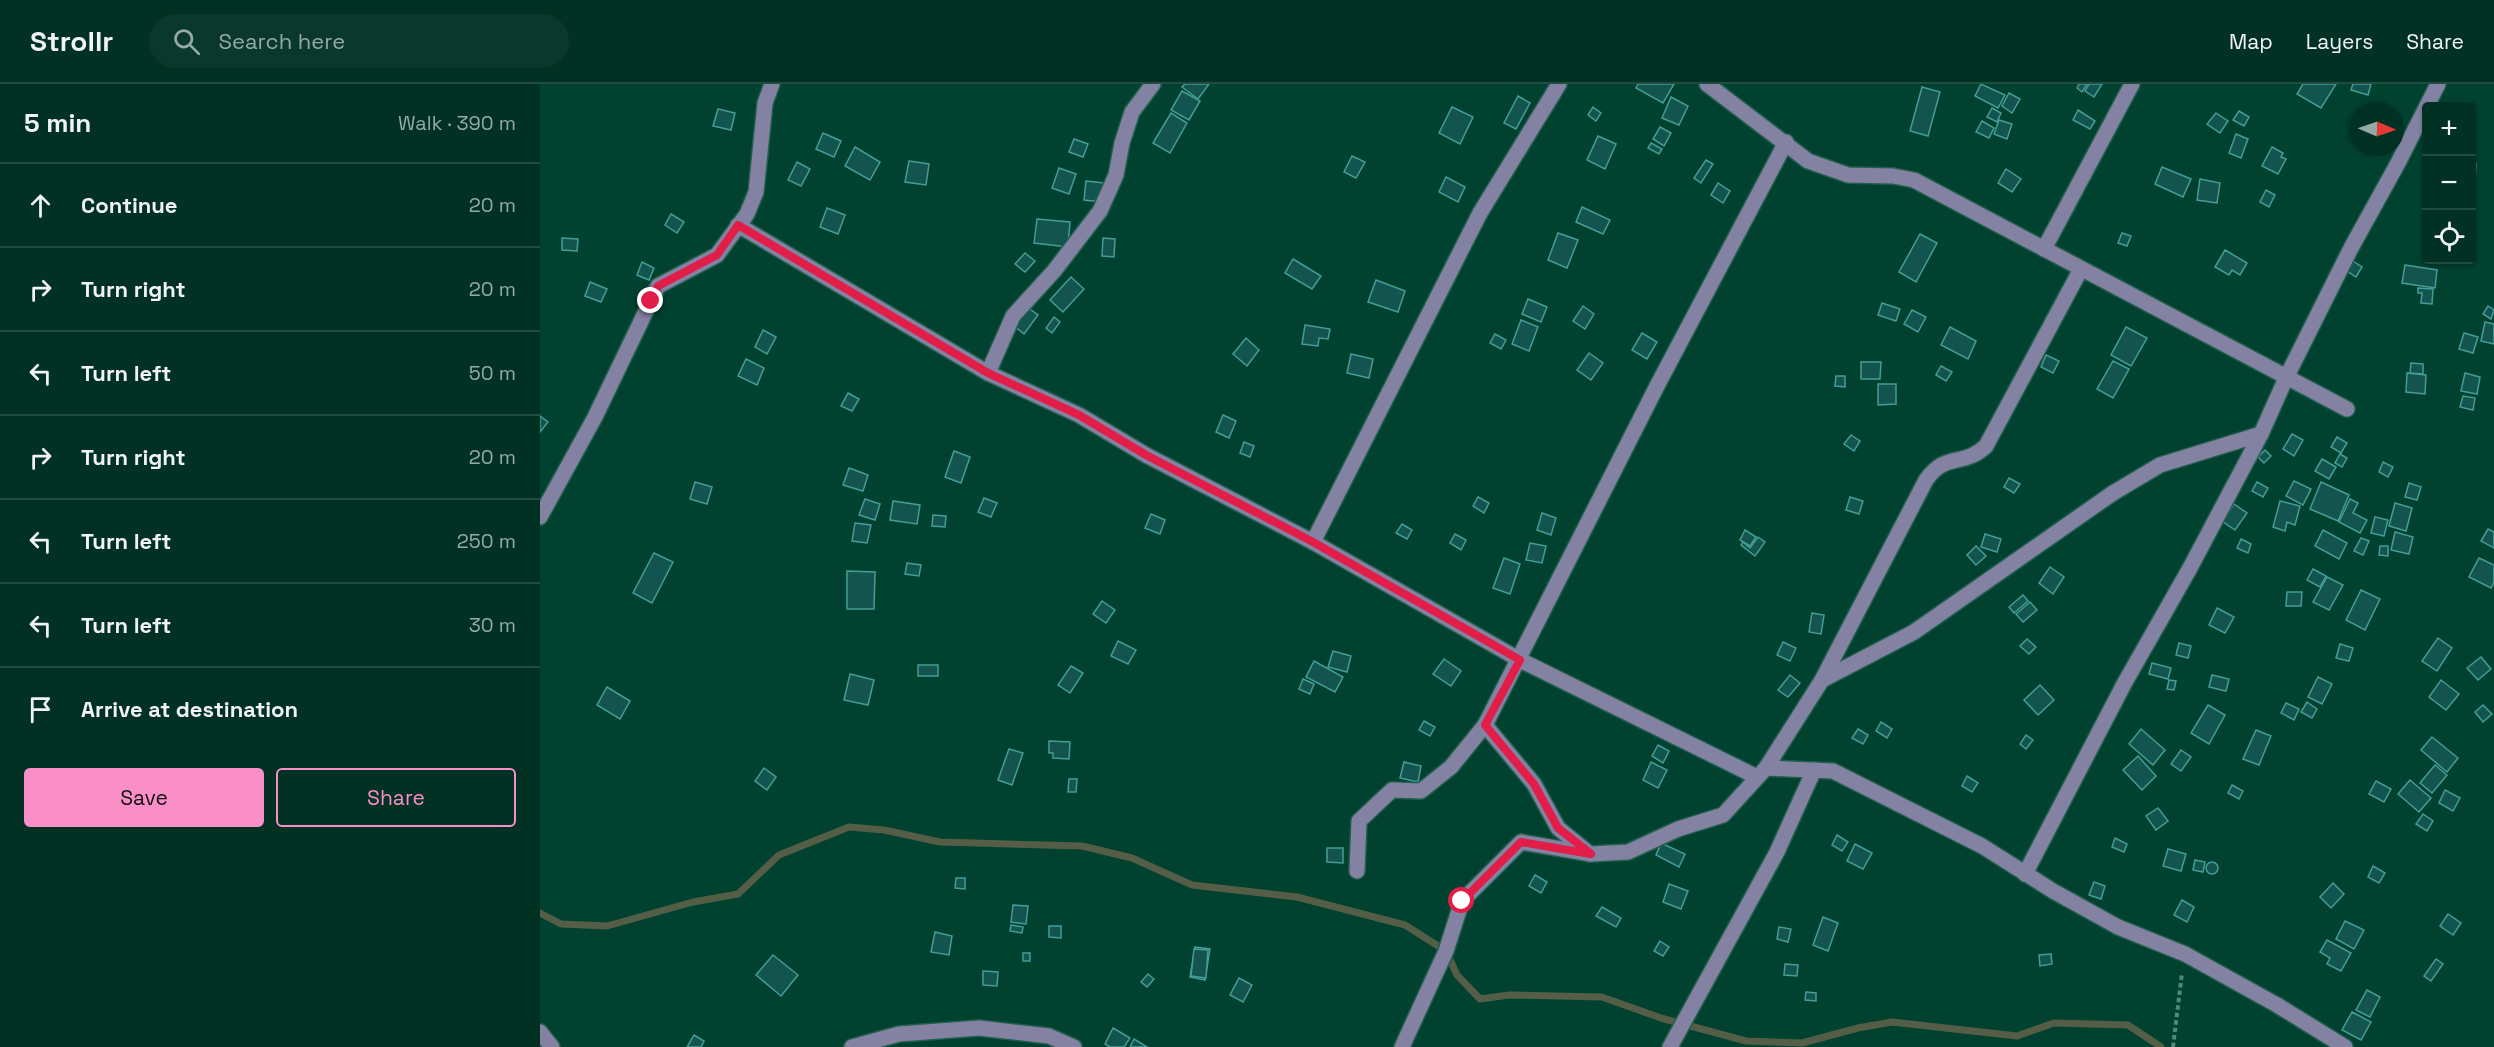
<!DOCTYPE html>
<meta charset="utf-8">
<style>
body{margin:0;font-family:"Space Grotesk",sans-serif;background:#0a392b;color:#f1f3f6}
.controls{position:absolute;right:18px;top:18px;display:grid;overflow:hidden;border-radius:6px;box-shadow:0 2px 4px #0004}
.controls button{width:54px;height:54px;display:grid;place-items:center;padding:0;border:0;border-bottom:2px solid #224c41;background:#003123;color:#f1f3f6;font:30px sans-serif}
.compass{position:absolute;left:1810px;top:18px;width:54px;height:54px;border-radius:50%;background:#003123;box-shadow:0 2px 4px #0004;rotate:92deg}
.stop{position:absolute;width:18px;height:18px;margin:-14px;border:4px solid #e11d48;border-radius:50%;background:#fff}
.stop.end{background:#e11d48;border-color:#fff;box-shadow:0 2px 6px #0008}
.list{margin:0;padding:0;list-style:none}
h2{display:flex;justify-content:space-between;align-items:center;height:78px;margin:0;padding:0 24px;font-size:26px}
h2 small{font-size:20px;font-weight:400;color:#95a9a6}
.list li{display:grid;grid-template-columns:39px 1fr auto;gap:18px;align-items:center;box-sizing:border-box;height:84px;padding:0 24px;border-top:2px solid #224c41}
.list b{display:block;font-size:22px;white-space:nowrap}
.list em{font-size:20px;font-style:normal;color:#95a9a6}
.actions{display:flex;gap:12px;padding:18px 24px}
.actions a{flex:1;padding:14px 0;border:2px solid #fa8fc8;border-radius:6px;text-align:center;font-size:21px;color:#fa8fc8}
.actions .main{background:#fa8fc8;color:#111}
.icon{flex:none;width:33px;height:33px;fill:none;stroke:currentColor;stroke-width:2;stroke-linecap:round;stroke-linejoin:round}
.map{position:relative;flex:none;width:1954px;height:963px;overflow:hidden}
header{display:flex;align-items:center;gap:36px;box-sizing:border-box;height:84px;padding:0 30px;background:#003123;border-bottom:2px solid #224c41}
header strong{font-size:28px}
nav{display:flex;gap:33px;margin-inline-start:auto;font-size:21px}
.search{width:420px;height:54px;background:#0a392b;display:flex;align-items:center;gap:15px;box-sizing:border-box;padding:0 21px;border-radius:33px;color:#95a9a6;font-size:22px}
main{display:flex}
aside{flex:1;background:#003123}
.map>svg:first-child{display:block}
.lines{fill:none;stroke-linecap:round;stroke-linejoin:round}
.stream{stroke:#545e47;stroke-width:7}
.building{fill:#14544f;stroke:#449d96;stroke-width:1.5}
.minor-casing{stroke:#225e4d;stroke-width:18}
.path{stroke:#528877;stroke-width:4;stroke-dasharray:4.5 3;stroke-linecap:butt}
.minor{stroke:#8482a2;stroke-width:15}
.route{stroke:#e11d48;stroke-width:8}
</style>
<header>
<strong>Strollr</strong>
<div class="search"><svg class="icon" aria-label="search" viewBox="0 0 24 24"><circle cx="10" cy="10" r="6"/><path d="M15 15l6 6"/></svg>Search here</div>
<nav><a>Map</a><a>Layers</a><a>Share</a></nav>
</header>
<main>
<aside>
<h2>5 min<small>Walk · 390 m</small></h2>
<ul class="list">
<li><svg class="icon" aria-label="ahead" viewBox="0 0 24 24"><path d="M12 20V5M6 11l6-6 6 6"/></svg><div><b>Continue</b></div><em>20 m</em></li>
<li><svg class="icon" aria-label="right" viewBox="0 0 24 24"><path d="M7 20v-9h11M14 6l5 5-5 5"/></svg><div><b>Turn right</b></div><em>20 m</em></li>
<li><svg class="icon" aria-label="left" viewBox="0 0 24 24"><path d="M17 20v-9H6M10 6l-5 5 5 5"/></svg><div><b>Turn left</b></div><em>50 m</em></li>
<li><svg class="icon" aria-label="right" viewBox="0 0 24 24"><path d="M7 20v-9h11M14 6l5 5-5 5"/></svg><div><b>Turn right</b></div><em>20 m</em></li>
<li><svg class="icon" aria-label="left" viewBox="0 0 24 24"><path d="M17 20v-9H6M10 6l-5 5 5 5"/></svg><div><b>Turn left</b></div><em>250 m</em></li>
<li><svg class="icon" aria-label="left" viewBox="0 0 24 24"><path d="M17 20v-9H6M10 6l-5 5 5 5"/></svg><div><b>Turn left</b></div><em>30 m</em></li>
<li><svg class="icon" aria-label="arrive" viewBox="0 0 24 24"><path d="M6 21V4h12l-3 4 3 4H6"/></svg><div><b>Arrive at destination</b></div></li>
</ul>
<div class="actions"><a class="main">Save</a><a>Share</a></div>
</aside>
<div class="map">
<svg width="1954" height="963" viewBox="0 0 1954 963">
<rect width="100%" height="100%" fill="#00412f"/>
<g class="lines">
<path class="stream" d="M0,829l21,11 46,2 86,-24 45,-8 41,-39 70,-28 35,3 56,12 142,4 50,12 60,27 105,12 108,28 41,26 11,24 23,24 29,-4 93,2 59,21 85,23 56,2 56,-15 34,-6 125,14 37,-13 74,2 33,22"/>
</g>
<g class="building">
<path d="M645,0h24l-11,15 -16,-12z"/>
<path d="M1098,0h36l-11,19 -27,-15z"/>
<path d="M1441,0l24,11 -7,13 -23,-12z"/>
<path d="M1539,0h8l-5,8 -5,-4z"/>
<path d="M1549,0h13l-8,13 -9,-6z"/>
<path d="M1763,0h33l-15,24 -24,-14z"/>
<path d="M1813,0h18l-3,11 -17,-5z"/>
<path d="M1382,3l18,5 -12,44 -18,-5z"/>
<path d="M642,7l18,10 -11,19 -18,-10z"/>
<path d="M1469,9l11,6 -8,14 -10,-7z"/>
<path d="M978,12l12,7 -14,26 -12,-6z"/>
<path d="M1131,13l17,9 -9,19 -17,-7z"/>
<path d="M912,23l21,10 -13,27 -21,-11z"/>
<path d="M1053,23l8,6 -5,8 -8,-6z"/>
<path d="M1452,24l9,5 -4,9 -10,-5z"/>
<path d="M178,25l17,4 -4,17 -18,-4z"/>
<path d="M1538,26l17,11 -5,8 -17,-9z"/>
<path d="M1699,27l10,6 -5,9 -11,-6z"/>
<path d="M631,29l16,10 -17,30 -17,-10z"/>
<path d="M1676,29l12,8 -8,12 -13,-9z"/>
<path d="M1459,36l13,4 -5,15 -13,-5z"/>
<path d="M1442,37l12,7 -5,10 -13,-6z"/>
<path d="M1120,43l11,6 -7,13 -11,-7z"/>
<path d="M283,49l18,8 -7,16 -18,-8z"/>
<path d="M1696,50l12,5 -7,19 -12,-5z"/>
<path d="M1058,52l18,8 -11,25 -18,-9z"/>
<path d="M534,55l14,5 -5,13 -14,-5z"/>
<path d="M1111,59l11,6 -3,5 -11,-6z"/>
<path d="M315,63l25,15 -10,18 -25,-14z"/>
<path d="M1732,63l11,6 -2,4 5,2 -8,15 -16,-8z"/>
<path d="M812,72l13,6 -9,16 -12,-6z"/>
<path d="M1166,76l7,4 -12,19 -7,-5z"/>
<path d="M369,77l20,3 -3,21 -21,-3z"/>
<path d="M257,78l13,7 -9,17 -13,-6z"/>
<path d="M1932,80h4l-1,16h-3z"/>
<path d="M1622,83l29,12 -8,18 -28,-13z"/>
<path d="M519,84l17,6 -7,20 -17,-6z"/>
<path d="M1466,85l15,10 -9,13 -14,-9z"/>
<path d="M906,93l19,10 -7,15 -19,-10z"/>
<path d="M1660,95l20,4 -3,20 -20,-3z"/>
<path d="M546,97l18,2 -2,19 -18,-2z"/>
<path d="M1178,99l12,8 -7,12 -12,-8z"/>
<path d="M1726,106l9,5 -6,12 -9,-5z"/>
<path d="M1042,123l28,13 -7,14 -27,-12z"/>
<path d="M287,124l18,7 -7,19 -18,-7z"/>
<path d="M131,130l13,8 -7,11 -12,-8z"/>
<path d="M497,135l33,3 -2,25 -34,-4z"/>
<path d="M1018,149l20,7 -11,28 -19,-8z"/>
<path d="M1582,149l9,3 -4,10 -9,-3z"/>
<path d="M1380,150l17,9 -21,39 -17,-10z"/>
<path d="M22,154l16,1 -1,12 -15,-1z"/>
<path d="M563,154l12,1 -1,18 -12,-1z"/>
<path d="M1685,166l22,13 -7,12 -8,-5 -3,5 -14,-8z"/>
<path d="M485,169l10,8 -10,11 -10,-8z"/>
<path d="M753,175l28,17 -9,13 -27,-16z"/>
<path d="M1813,177l9,6 -6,10 -9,-6z"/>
<path d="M102,178l12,6 -5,12 -12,-5z"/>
<path d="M1865,181l32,5 -2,18 -33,-5z"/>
<path d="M531,193l13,12 -21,23 -13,-12z"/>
<path d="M836,196l29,11 -7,21 -30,-10z"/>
<path d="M50,198l17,7 -6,13 -16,-6z"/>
<path d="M1878,204l15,1 -1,15 -11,-1 1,-10h-4z"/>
<path d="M988,215l19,8 -6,15 -19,-8z"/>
<path d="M1342,219l18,6 -4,12 -18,-6z"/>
<path d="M1043,222l11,8 -9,15 -12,-8z"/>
<path d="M1948,222l6,4 -3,9 -8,-5z"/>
<path d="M487,223l11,8 -14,19 -11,-9z"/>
<path d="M1372,226l14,7 -8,15 -14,-8z"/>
<path d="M514,233l6,5 -8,11 -6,-5z"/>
<path d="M981,236l17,7 -9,24 -17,-7z"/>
<path d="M1945,238l9,2v20l-13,-3z"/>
<path d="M765,241l25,4 -2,10 -9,-1 -1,8 -16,-2z"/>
<path d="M1410,243l26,14 -8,18 -27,-14z"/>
<path d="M1586,243l21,11 -16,28 -20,-11z"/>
<path d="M223,246l13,7 -9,17 -12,-7z"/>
<path d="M1102,249l15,9 -10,17 -15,-9z"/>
<path d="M1924,249l14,4 -5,16 -14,-4z"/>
<path d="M955,250l11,6 -5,9 -11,-6z"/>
<path d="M706,254l13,12 -12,16 -14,-12z"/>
<path d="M1049,269l14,10 -12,17 -14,-10z"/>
<path d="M811,270l22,5 -4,19 -22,-5z"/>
<path d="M1506,271l13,6 -6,12 -12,-6z"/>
<path d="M206,275l18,9 -7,17 -19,-9z"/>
<path d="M1573,277l16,8 -16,29 -16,-9z"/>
<path d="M1321,278h20l-1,17h-19z"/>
<path d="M1871,279l12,1v10l-13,-1z"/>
<path d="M1401,282l11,6 -6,9 -10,-6z"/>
<path d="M1867,289l19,2 -1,19 -19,-2z"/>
<path d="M1925,289l15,4 -3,17 -16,-3z"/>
<path d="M1296,292h9v11l-10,-1z"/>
<path d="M1338,300h18v20l-18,1z"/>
<path d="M308,309l11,6 -7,12 -11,-5z"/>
<path d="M1923,312l12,2 -2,12 -13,-3z"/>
<path d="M683,331l13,6 -7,17 -13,-6z"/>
<path d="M0,332l8,6 -8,10z"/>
<path d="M1752,350l11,6 -9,16 -11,-7z"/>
<path d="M1311,351l9,6 -6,10 -10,-7z"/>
<path d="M1797,353l10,6 -6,10 -10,-6z"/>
<path d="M704,358l10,4 -4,11 -10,-4z"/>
<path d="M1725,366l6,6 -7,7 -6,-6z"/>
<path d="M414,367l16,6 -9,26 -16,-6z"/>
<path d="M1800,370l7,4 -5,9 -7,-4z"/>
<path d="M1782,375l14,8 -7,12 -14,-8z"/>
<path d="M1843,378l10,5 -5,10 -9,-5z"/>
<path d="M309,384l19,7 -5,16 -20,-6z"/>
<path d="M1469,394l11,6 -6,9 -10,-6z"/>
<path d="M1754,397l17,8 -8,16 -17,-9z"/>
<path d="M155,398l17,5 -5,17 -17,-5z"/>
<path d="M1717,398l11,6 -5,9 -11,-6z"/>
<path d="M1781,398l28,13 -11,26 -28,-12z"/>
<path d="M1869,399l12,4 -4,13 -12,-3z"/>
<path d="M938,413l11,6 -5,10 -11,-7z"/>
<path d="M1310,413l13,4 -4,13 -13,-4z"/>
<path d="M444,414l13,5 -6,14 -13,-5z"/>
<path d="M325,415l15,5 -5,16 -16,-5z"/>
<path d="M1810,415l8,4 -5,10 14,7 -7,13 -21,-11z"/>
<path d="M353,417l27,4 -3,19 -27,-4z"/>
<path d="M1740,417l20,5 -5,19 -8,-3 -2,9 -12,-4z"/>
<path d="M1855,419l17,5 -6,23 -17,-5z"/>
<path d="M1694,420l13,9 -12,17 -13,-9z"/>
<path d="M1002,429l14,5 -5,17 -14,-5z"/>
<path d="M611,430l14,6 -5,14 -15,-6z"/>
<path d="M393,431l13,1 -1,11 -13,-1z"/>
<path d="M1835,433l13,3 -4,16 -13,-3z"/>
<path d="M315,439l16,2 -4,18 -15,-2z"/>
<path d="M862,440l10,6 -5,9 -11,-6z"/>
<path d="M1948,445l6,3v16l-13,-7z"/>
<path d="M1205,446l11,7 -6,9 -10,-6z"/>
<path d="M1783,446l24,13 -8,16 -24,-13z"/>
<path d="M1855,448l18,5 -4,17 -18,-4z"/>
<path d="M915,450l11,6 -5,10 -11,-7z"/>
<path d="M1445,450l16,5 -4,13 -16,-5z"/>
<path d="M1218,453l7,5 -10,14 -14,-11 2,-3 7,6z"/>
<path d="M1821,454l8,3 -6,14 -9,-4z"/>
<path d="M1701,455l10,5 -3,9 -11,-5z"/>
<path d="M990,459l16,3 -4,17 -16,-3z"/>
<path d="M1436,462l10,10 -10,9 -9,-10z"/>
<path d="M1840,462h8v10l-9,-1z"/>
<path d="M114,469l19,9 -21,41 -19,-10z"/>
<path d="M964,474l16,6 -10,30 -17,-6z"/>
<path d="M1939,474l15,7v17l-3,6 -22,-11z"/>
<path d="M367,479l14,2 -2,11 -14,-2z"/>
<path d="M1510,483l14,10 -11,17 -14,-11z"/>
<path d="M1773,485l13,7 -6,11 -13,-7z"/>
<path d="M307,487l28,1 -1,37h-27z"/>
<path d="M1787,493l16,8 -14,25 -16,-8z"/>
<path d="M1821,506l19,9 -15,31 -19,-10z"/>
<path d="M1747,508h15l-1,14h-15z"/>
<path d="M1483,511l5,6 -14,12 -5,-6z"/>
<path d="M562,517l13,9 -9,13 -13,-9z"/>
<path d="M1490,518l7,8 -14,12 -7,-8z"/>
<path d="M1677,524l17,9 -9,16 -16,-8z"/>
<path d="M1272,529l12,2 -3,19 -12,-2z"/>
<path d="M1898,554l14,10 -15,23 -15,-10z"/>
<path d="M1487,555l9,8 -7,7 -9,-8z"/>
<path d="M578,557l18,9 -8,14 -17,-8z"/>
<path d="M1243,558l13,6 -6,13 -13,-6z"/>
<path d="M1639,559l12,3 -3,12 -12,-3z"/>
<path d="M1800,560l13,4 -4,13 -13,-3z"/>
<path d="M793,567l18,5 -4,16 -19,-5z"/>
<path d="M1941,573l10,12 -13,11 -11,-12z"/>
<path d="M904,575l17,12 -10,15 -18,-12z"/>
<path d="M774,577l29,16 -8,15 -29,-15z"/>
<path d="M1612,579l19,5 -3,11 -19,-5z"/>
<rect x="378" y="581" width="20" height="11"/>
<path d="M531,582l12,7 -13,20 -12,-8z"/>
<path d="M310,590l24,6 -6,25 -24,-5z"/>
<path d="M1250,591l10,8 -12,14 -10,-7z"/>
<path d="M1672,591l17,4 -3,12 -17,-4z"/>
<path d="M1778,593l14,7 -10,20 -14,-7z"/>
<path d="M763,595l11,5 -4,10 -11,-5z"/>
<path d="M1629,596l7,1 -2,9 -7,-1z"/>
<path d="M1901,596l18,14 -13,16 -17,-13z"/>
<path d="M1500,601l14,15 -16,15 -14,-15z"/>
<path d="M67,603l23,14 -10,18 -23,-14z"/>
<path d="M1767,618l10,7 -5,9 -11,-6z"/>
<path d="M1746,619l13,6 -5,11 -13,-7z"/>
<path d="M1668,621l17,10 -16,29 -18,-11z"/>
<path d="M1943,621l9,9 -9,8 -8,-10z"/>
<path d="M884,637l11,6 -5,9 -11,-6z"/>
<path d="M1341,638l11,7 -5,9 -11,-7z"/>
<path d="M1318,645l10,6 -5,9 -11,-6z"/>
<path d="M1601,645l24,21 -12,15 -24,-21z"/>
<path d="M1716,646l15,6 -12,29 -16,-6z"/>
<path d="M1486,651l7,5 -7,9 -6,-5z"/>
<path d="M1892,653l26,21 -11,14 -26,-22z"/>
<path d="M509,657l21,1 -1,17 -16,-1v-5h-4z"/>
<path d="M1118,661l11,6 -6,12 -11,-7z"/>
<path d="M469,665l14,4 -11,32 -14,-5z"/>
<path d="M1641,666l10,7 -10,14 -10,-7z"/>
<path d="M1598,672l18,20 -14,14 -19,-20z"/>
<path d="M864,678l17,4 -3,16 -18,-4z"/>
<path d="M1111,678l16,8 -9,18 -15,-8z"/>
<path d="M1895,681l12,10 -15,18 -12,-10z"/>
<path d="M224,684l12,9 -9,13 -12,-9z"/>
<path d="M1427,692l11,7 -6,9 -10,-6z"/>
<path d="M529,695h8l-1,13h-8z"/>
<path d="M1870,696l21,18 -12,14 -21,-18z"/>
<path d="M1836,697l15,8 -7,13 -15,-8z"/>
<path d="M1692,701l11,6 -4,8 -11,-6z"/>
<path d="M1905,706l15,8 -7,13 -14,-8z"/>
<path d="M1618,724l10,13 -12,9 -10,-14z"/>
<path d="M1883,730l10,7 -6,10 -11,-7z"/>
<path d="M1297,751l11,7 -6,9 -10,-6z"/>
<path d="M1575,754l12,6 -3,8 -12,-5z"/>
<path d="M1121,759l24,11 -6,13 -23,-12z"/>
<path d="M1315,760l17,9 -9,16 -16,-8z"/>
<path d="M787,764h16v15l-16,-1z"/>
<path d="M1628,765l18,5 -5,17 -18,-5z"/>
<path d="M1655,776l10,2 -2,10 -10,-2z"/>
<circle cx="1672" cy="784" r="6"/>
<path d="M1833,782l12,7 -6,10 -11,-6z"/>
<path d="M995,791l12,7 -6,11 -12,-7z"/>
<path d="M416,794h9v11l-10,-1z"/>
<path d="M1554,798l11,4 -4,13 -12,-4z"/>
<path d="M1793,799l11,11 -13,14 -11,-11z"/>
<path d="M1129,800l19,7 -7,18 -18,-7z"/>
<path d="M1642,816l12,7 -7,15 -13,-7z"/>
<path d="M473,821l15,1 -2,18 -15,-2z"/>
<path d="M1062,823l19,11 -5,9 -20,-11z"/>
<path d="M1908,830l13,9 -8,12 -13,-9z"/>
<path d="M1283,833l15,6 -10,28 -15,-6z"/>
<path d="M1805,837l19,9 -10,19 -18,-10z"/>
<path d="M471,841l12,2 -1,6 -12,-2z"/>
<path d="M509,842h12v12l-12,-1z"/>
<path d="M1239,843l12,2 -3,13 -11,-3z"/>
<path d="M395,848l17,4 -3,19 -18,-3z"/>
<path d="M1787,856l24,13 -10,18 -14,-7 3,-6 -10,-6z"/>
<path d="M1120,857l9,6 -6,9 -9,-5z"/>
<path d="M655,863l15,2 -5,31 -15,-3z"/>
<path d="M654,865l14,1 -2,28 -15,-2z"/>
<rect x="483" y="869" width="7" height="8"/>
<path d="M1511,870l1,10 -12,2 -1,-11z"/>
<path d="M233,871l25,20 -17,21 -25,-21z"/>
<path d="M1896,875l7,5 -12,17 -7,-5z"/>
<path d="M1245,880l13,1 -1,11 -13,-1z"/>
<path d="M443,887l15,1 -1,14 -14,-1z"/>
<path d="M608,890l6,5 -7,8 -6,-5z"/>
<path d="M699,894l13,7 -9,17 -13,-7z"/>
<path d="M1827,906l13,7 -10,20 -14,-7z"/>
<path d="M1266,908l10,1v8l-11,-1z"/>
<path d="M1812,928l19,10 -10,18 -19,-10z"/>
<path d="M573,944l17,10 -6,9h-14l-5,-3z"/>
<path d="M154,951l10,6 -3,6h-14z"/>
<path d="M594,955l13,8h-17z"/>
</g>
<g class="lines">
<g class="minor-casing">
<g id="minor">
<path d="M1167,0l101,77 40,14 45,1 21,4 433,229"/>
<path d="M198,141l250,148 91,42 67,40 167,87 207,118 237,117"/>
<path d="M1504,165l88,-165"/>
<path d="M448,289l25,-57 41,-45 46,-60 16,-36 6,-32 10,-31 21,-28"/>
<path d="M0,433l55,-100 63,-131 59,-31 30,-41 9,-22 9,-89 7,-19"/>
<path d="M773,458l167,-329 79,-129"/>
<path d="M1282,596l92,-48 199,-139 47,-28 101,-31"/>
<path d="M945,641l49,59 24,44 32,26"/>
<path d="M1226,684l67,3 149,75 71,45 65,36 67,27 92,51 68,42"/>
<path d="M817,787l2,-50 33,-31 29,1 30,-24 34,-42 172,-339 129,-244"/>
<path d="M1485,790l99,-190 66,-116 71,-134 25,-56 65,-130 47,-85 40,-79"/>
<path d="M0,948l12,15"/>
<path d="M312,963l47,-13 80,-6 70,8 25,11"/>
<path d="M862,963l44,-96 16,-50 59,-59 70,12 37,-2 50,-23 45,-14 43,-47 56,-88 104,-200c20,-29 37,-12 60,-34l95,-177"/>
<path d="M1130,963l107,-195 37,-82"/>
</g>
</g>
<path class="path" d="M1633,963l9,-74"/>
<use href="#minor" class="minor"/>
</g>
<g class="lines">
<path class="route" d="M111,217l7,-15 59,-31 21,-30 250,148 91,42 67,40 167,87 207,118 -35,65 49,59 24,44 33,26 -70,-12 -59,59"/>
</g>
</svg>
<div class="controls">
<button>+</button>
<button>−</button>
<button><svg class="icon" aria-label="locate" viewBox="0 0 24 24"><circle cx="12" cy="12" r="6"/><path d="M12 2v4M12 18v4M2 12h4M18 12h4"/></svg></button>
</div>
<svg class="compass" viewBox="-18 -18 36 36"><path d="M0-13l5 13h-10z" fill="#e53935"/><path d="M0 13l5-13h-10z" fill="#95a9a6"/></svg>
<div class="stop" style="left:922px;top:817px"></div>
<div class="stop end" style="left:111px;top:217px"></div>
</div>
</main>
